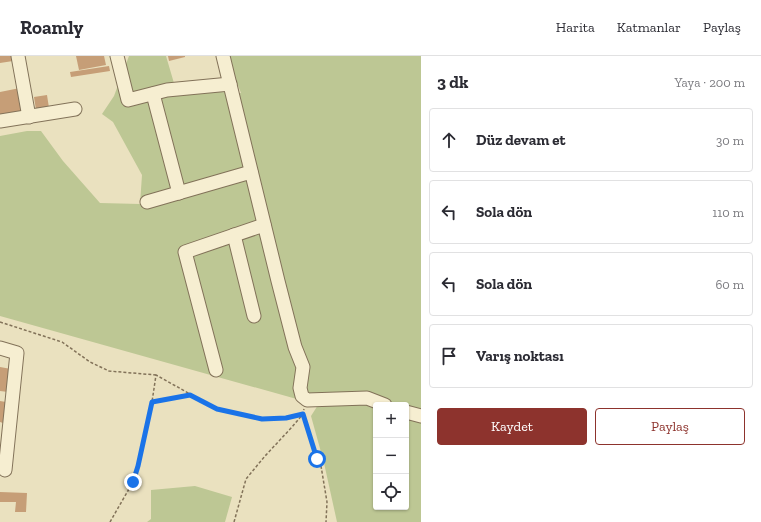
<!DOCTYPE html>
<html lang="tr">
<meta charset="utf-8">
<style>
body{margin:0;font-family:"Zilla Slab",serif;background:#f2f2f3;color:#2b2b33}
.controls{position:absolute;right:12px;bottom:12px;display:grid;overflow:hidden;border-radius:4px;box-shadow:0 1px 3px #0004}
.controls button{width:36px;height:36px;display:grid;place-items:center;padding:0;border:0;border-bottom:1px solid #e1e1e2;background:#fff;color:#2b2b33;font:20px sans-serif}
.stop{position:absolute;width:12px;height:12px;margin:-9px;border:3px solid #1a73e8;border-radius:50%;background:#fff}
.stop.end{background:#1a73e8;border-color:#fff;box-shadow:0 1px 4px #0008}
.list{margin:0;padding:0;list-style:none}
h2{display:flex;justify-content:space-between;align-items:center;height:52px;margin:0;padding:0 16px;font-size:17px}
h2 small{font-size:13px;font-weight:400;color:#7c7c81}
.list li{display:grid;grid-template-columns:26px 1fr auto;gap:12px;align-items:center;box-sizing:border-box;height:64px;margin:0 8px 8px;padding:0 8px;border:1px solid #e1e1e2;border-radius:4px}
.list b{display:block;font-size:15px;white-space:nowrap}
.list em{font-size:13px;font-style:normal;color:#7c7c81}
.actions{display:flex;gap:8px;padding:12px 16px}
.actions a{flex:1;padding:9px 0;border:1px solid #8d332d;border-radius:4px;text-align:center;font-size:14px;color:#8d332d}
.actions .main{background:#8d332d;color:#fff}
.icon{flex:none;width:22px;height:22px;fill:none;stroke:currentColor;stroke-width:2;stroke-linecap:round;stroke-linejoin:round}
.map{position:relative;flex:none;width:421px;height:466px;overflow:hidden}
header{display:flex;align-items:center;gap:24px;box-sizing:border-box;height:56px;padding:0 20px;background:#fff;border-bottom:1px solid #e1e1e2}
header strong{font-size:19px}
nav{display:flex;gap:22px;margin-inline-start:auto;font-size:14px}
main{display:flex}
aside{flex:1;background:#fff}
.map>svg:first-child{display:block}
.green{fill:#bdc794;fill-rule:evenodd}
.building{fill:#c69e77}
.lines{fill:none;stroke-linecap:round;stroke-linejoin:round}
.minor-casing{stroke:#827259;stroke-width:15}
.path{stroke:#827259;stroke-width:1.5;stroke-dasharray:3 2;stroke-linecap:butt}
.minor{stroke:#f6eed1;stroke-width:13}
.route{stroke:#1a73e8;stroke-width:5}
</style>
<header>
<strong>Roamly</strong>
<nav><a>Harita</a><a>Katmanlar</a><a>Paylaş</a></nav>
</header>
<main>
<div class="map">
<svg width="421" height="466" viewBox="0 0 421 466">
<rect width="100%" height="100%" fill="#eae1bf"/>
<g class="green">
<path d="M129,0h37l10,34 65,3 -15,-37h195v466h-84l-13,-59 -13,-47 7,-11 -318,-89v-180l27,-5h14l22,30 37,42 40,1 2,-29 -29,-53 -11,-8 12,-18zM376,349h30v102h-30z"/>
<path d="M195,430l37,11 -7,25h-78l4,-3v-29z"/>
</g>
<g class="building">
<path d="M0,0h13v5l-13,2z"/>
<path d="M76,0h28l2,9 -27,5z"/>
<path d="M168,0h17v1l-16,4z"/>
<path d="M109,10l1,5 -39,6 -1,-5z"/>
<path d="M20,32l5,27 -25,4v-27z"/>
<path d="M47,39l2,13 -13,2 -2,-13z"/>
<path d="M0,311l11,2 -3,23 -8,-1z"/>
<path d="M0,345l6,1 -3,21 -3,-1z"/>
<path d="M0,436l27,1 -1,19h-11l1,-10h-16z"/>
</g>
<g class="lines">
<g class="minor-casing">
<g id="minor">
<path d="M18,0l11,61"/>
<path d="M117,0l11,44 39,-10 63,-6"/>
<path d="M223,0l55,225 17,66 8,20 -3,21 2,8 5,4 60,-2 18,7"/>
<path d="M153,38l26,99"/>
<path d="M0,65l75,-12"/>
<path d="M147,146l104,-30"/>
<path d="M234,179l20,81"/>
<path d="M0,292l17,5 -12,117"/>
<path d="M216,314l-31,-118 79,-27"/>
<path d="M406,356l15,4"/>
</g>
</g>
<g class="path">
<path d="M0,266l62,20 28,20 19,9 47,4"/>
<path d="M190,339l-38,7 4,-27 61,34 45,10 23,-1 18,-4"/>
<path d="M303,358l14,45 4,7 6,36 -1,20"/>
<path d="M110,466l23,-40 5,-16 14,-64"/>
<path d="M234,466l12,-43 19,-23 27,-29 11,-13 1,-5"/>
</g>
<use href="#minor" class="minor"/>
</g>
<g class="lines">
<path class="route" d="M133,426l5,-16 14,-64 38,-7 27,14 45,10 24,-1 17,-4 14,45"/>
</g>
</svg>
<div class="controls">
<button>+</button>
<button>−</button>
<button><svg class="icon" aria-label="locate" viewBox="0 0 24 24"><circle cx="12" cy="12" r="6"/><path d="M12 2v4M12 18v4M2 12h4M18 12h4"/></svg></button>
</div>
<div class="stop" style="left:317px;top:403px"></div>
<div class="stop end" style="left:133px;top:426px"></div>
</div>
<aside>
<h2>3 dk<small>Yaya · 200 m</small></h2>
<ul class="list">
<li><svg class="icon" aria-label="ahead" viewBox="0 0 24 24"><path d="M12 20V5M6 11l6-6 6 6"/></svg><div><b>Düz devam et</b></div><em>30 m</em></li>
<li><svg class="icon" aria-label="left" viewBox="0 0 24 24"><path d="M17 20v-9H6M10 6l-5 5 5 5"/></svg><div><b>Sola dön</b></div><em>110 m</em></li>
<li><svg class="icon" aria-label="left" viewBox="0 0 24 24"><path d="M17 20v-9H6M10 6l-5 5 5 5"/></svg><div><b>Sola dön</b></div><em>60 m</em></li>
<li><svg class="icon" aria-label="arrive" viewBox="0 0 24 24"><path d="M6 21V4h12l-3 4 3 4H6"/></svg><div><b>Varış noktası</b></div></li>
</ul>
<div class="actions"><a class="main">Kaydet</a><a>Paylaş</a></div>
</aside>
</main>
